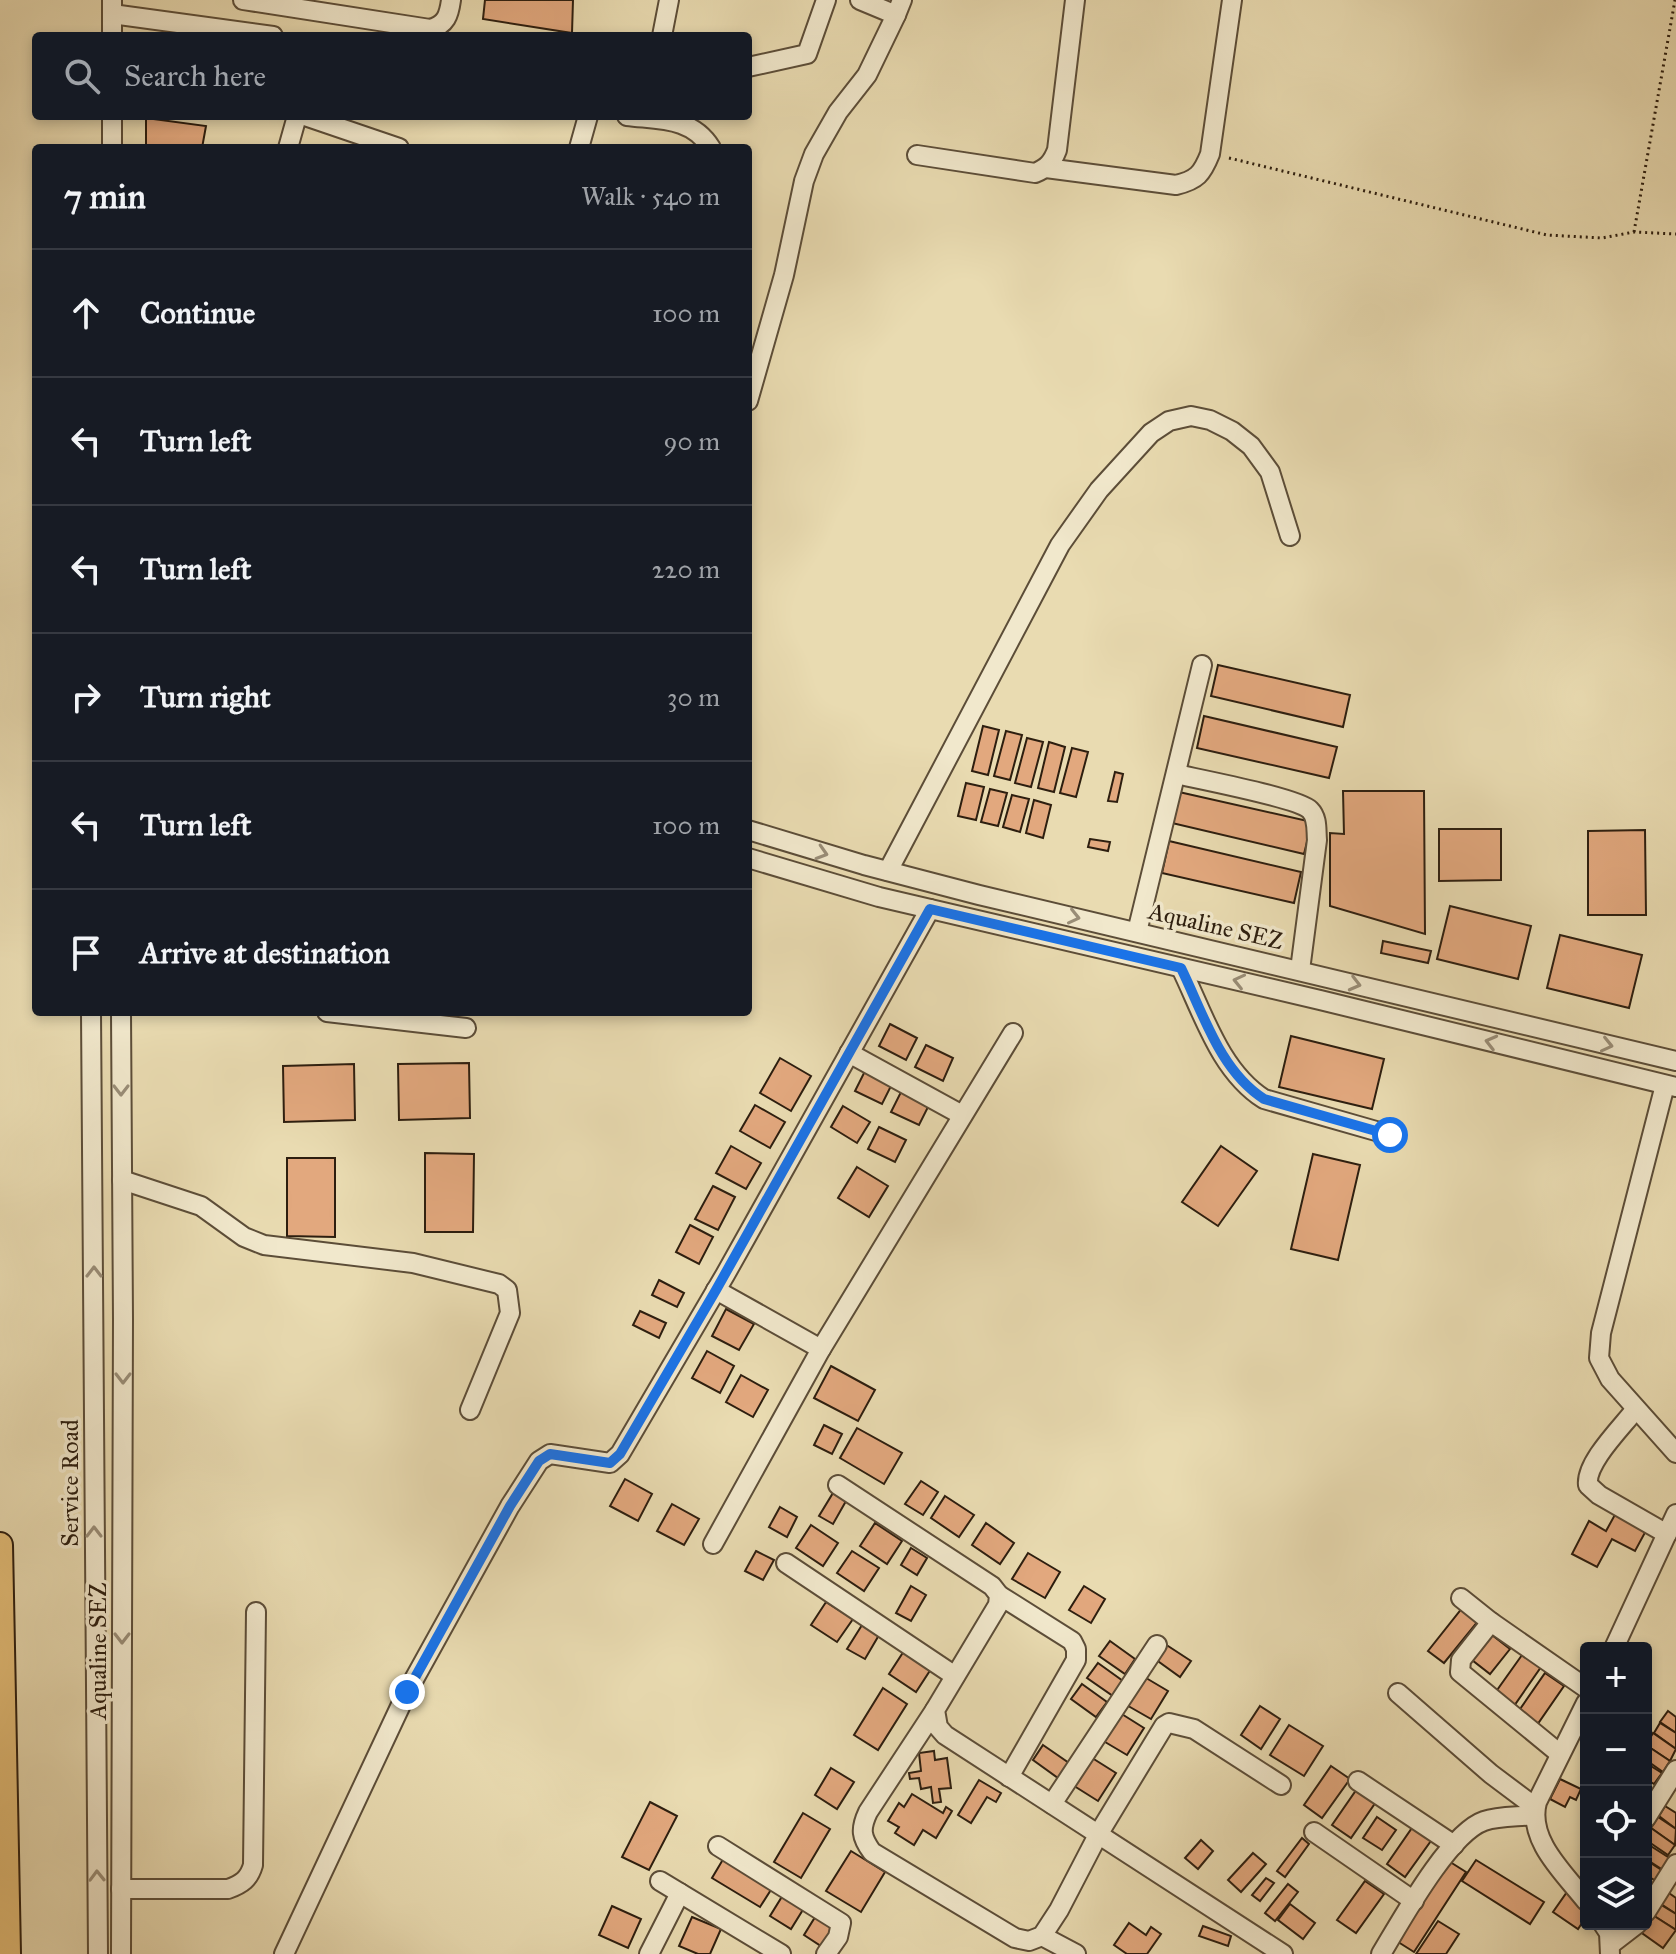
<!DOCTYPE html>
<meta charset="utf-8">
<style>
body{margin:0;font-family:"IM FELL Great Primer",serif;background:#20242c;color:#f1f3f6}
.controls{position:absolute;right:24px;bottom:24px;display:grid;overflow:hidden;border-radius:8px;box-shadow:0 4px 12px #0003}
.controls button{width:72px;height:72px;display:grid;place-items:center;padding:0;border:0;border-bottom:2px solid #363941;background:#171b24;color:#f1f3f6;font:40px sans-serif}
.stop{position:absolute;width:24px;height:24px;margin:-18px;border:6px solid #1a73e8;border-radius:50%;background:#fff}
.stop.end{background:#1a73e8;border-color:#fff;box-shadow:0 2px 8px #0008}
.list{margin:0;padding:0;list-style:none}
h2{display:flex;justify-content:space-between;align-items:center;height:104px;margin:0;padding:0 32px;font-size:34px}
h2 small{font-size:26px;font-weight:400;color:#9ea1a6}
.list li{display:grid;grid-template-columns:52px 1fr auto;gap:24px;align-items:center;box-sizing:border-box;height:128px;padding:0 32px;border-top:2px solid #363941}
.list b{display:block;font-size:30px;white-space:nowrap}
.list em{font-size:26px;font-style:normal;color:#9ea1a6}
.icon{flex:none;width:44px;height:44px;fill:none;stroke:currentColor;stroke-width:2;stroke-linecap:round;stroke-linejoin:round}
.map{position:relative;flex:none;width:1676px;height:1954px;overflow:hidden}
.search{position:absolute;background:#171b24;box-shadow:0 4px 12px #0003;left:32px;top:32px;width:720px;height:88px;display:flex;align-items:center;gap:20px;box-sizing:border-box;padding:0 28px;border-radius:8px;color:#9ea1a6;font-size:30px}
.panel{position:absolute;background:#171b24;box-shadow:0 4px 12px #0003;left:32px;top:144px;width:720px;height:872px;border-radius:8px}
.map>svg:first-child{display:block}
.building{fill:#e2a87e;stroke:#2d1e0f;stroke-width:2}
.lines{fill:none;stroke-linecap:round;stroke-linejoin:round}
.minor-casing{stroke:#5c4d38;stroke-width:22}
.major-casing{stroke:#2d1e0f;stroke-width:28}
.path{stroke:#2d1e0f;stroke-width:3;stroke-dasharray:2 4;stroke-linecap:butt}
.minor{stroke:#f1e8cc;stroke-width:18}
.major{stroke:#e4be78;stroke-width:24}
.oneway{stroke:#998d77}
.route{stroke:#1a73e8;stroke-width:10}
.labels{text-anchor:middle;stroke-width:7;stroke-linejoin:round;paint-order:stroke}
.street-label{font-size:24px;fill:#2d1e0f;stroke:#f1e8cc}
</style>
<div class="map">
<svg width="1676" height="1954" viewBox="0 0 1676 1954">
<rect width="100%" height="100%" fill="#e9dbb1"/>
<filter id="stains"><feTurbulence type="fractalNoise" baseFrequency=".0025" numOctaves="4"/><feColorMatrix values="0 0 0 0 .2 0 0 0 0 .09 0 0 0 0 .02 0 0 0 .5 -.17"/></filter>
<radialGradient id="worn" r=".72"><stop offset=".6" stop-color="#630" stop-opacity="0"/><stop offset="1" stop-color="#630" stop-opacity=".3"/></radialGradient>
<g class="building">
<path d="M485,0h88l-1,33 -89,-14z"/>
<path d="M146,118l60,8 -4,22h-56z"/>
<path d="M1218,665l132,30 -7,32 -132,-31z"/>
<path d="M1204,716l133,31 -8,31 -132,-30z"/>
<path d="M983,726l16,4 -11,45 -16,-4z"/>
<path d="M1006,731l16,4 -12,45 -16,-4z"/>
<path d="M1027,738l16,4 -12,45 -16,-4z"/>
<path d="M1049,742l16,5 -11,45 -16,-4z"/>
<path d="M1072,748l16,4 -12,45 -16,-4z"/>
<path d="M1115,772l8,2 -6,28 -9,-1z"/>
<path d="M966,783l18,4 -8,33 -18,-4z"/>
<path d="M990,789l17,4 -9,33 -17,-4z"/>
<path d="M1343,791h81l1,143 -95,-28v-73l14,1z"/>
<path d="M1179,792l133,30 -8,32 -132,-31z"/>
<path d="M1012,795l17,4 -9,33 -17,-5z"/>
<path d="M1034,800l17,5 -8,33 -17,-5z"/>
<path d="M1439,829h62v51l-62,1z"/>
<path d="M1645,830l1,85h-58v-84z"/>
<path d="M1090,839l20,3 -2,9 -20,-4z"/>
<path d="M1169,841l132,31 -7,31 -132,-30z"/>
<path d="M1450,906l81,20 -13,53 -81,-20z"/>
<path d="M1560,935l82,20 -13,53 -82,-20z"/>
<path d="M1383,941l48,10 -3,12 -47,-10z"/>
<path d="M890,1024l27,14 -11,22 -27,-14z"/>
<path d="M1291,1036l93,23 -12,50 -93,-22z"/>
<path d="M926,1045l27,13 -10,23 -28,-14z"/>
<path d="M780,1058l31,18 -20,35 -31,-18z"/>
<path d="M469,1063l1,55 -71,2 -1,-56z"/>
<path d="M354,1064l1,56 -71,2 -1,-56z"/>
<path d="M866,1069l27,13 -11,22 -27,-13z"/>
<path d="M902,1090l28,13 -11,22 -28,-13z"/>
<path d="M755,1105l30,17 -15,26 -30,-17z"/>
<path d="M843,1106l27,16 -13,21 -26,-16z"/>
<path d="M879,1127l27,13 -11,22 -27,-13z"/>
<path d="M731,1146l30,17 -15,26 -30,-16z"/>
<path d="M1221,1146l36,25 -39,55 -36,-24z"/>
<path d="M425,1153l49,1 -1,78h-48z"/>
<path d="M1313,1154l47,11 -22,95 -47,-11z"/>
<path d="M287,1158h48v79l-48,-1z"/>
<path d="M857,1167l31,19 -19,31 -31,-19z"/>
<path d="M713,1186l22,11 -17,33 -23,-11z"/>
<path d="M690,1225l23,12 -14,27 -23,-12z"/>
<path d="M659,1280l25,13 -7,14 -25,-12z"/>
<path d="M726,1309l28,15 -15,26 -27,-14z"/>
<path d="M640,1311l26,12 -7,15 -26,-13z"/>
<path d="M707,1351l27,15 -14,27 -28,-15z"/>
<path d="M831,1366l44,24 -17,31 -44,-23z"/>
<path d="M741,1375l27,15 -15,27 -27,-15z"/>
<path d="M824,1425l18,9 -10,20 -18,-9z"/>
<path d="M857,1428l45,25 -18,31 -44,-26z"/>
<path d="M625,1479l27,15 -14,27 -28,-15z"/>
<path d="M921,1481l17,11 -15,23 -18,-11z"/>
<path d="M833,1493l13,8 -13,23 -14,-8z"/>
<path d="M945,1496l29,19 -15,22 -28,-19z"/>
<path d="M672,1504l27,15 -15,26 -27,-14z"/>
<path d="M780,1507l17,10 -10,20 -18,-10z"/>
<path d="M1617,1511l31,16 -13,24 -23,-12 -15,28 -25,-13 17,-33 17,10z"/>
<path d="M875,1523l27,18 -15,23 -27,-18z"/>
<path d="M986,1523l28,20 -14,21 -28,-19z"/>
<path d="M811,1525l27,18 -15,23 -27,-18z"/>
<path d="M911,1548l16,10 -10,17 -16,-10z"/>
<path d="M756,1551l18,9 -11,20 -18,-9z"/>
<path d="M852,1551l27,17 -15,23 -27,-18z"/>
<path d="M1028,1553l32,19 -15,26 -33,-19z"/>
<path d="M911,1586l15,9 -15,26 -15,-8z"/>
<path d="M1084,1586l21,13 -14,24 -22,-13z"/>
<path d="M826,1602l27,17 -16,23 -26,-17z"/>
<path d="M1463,1607l16,13 -35,43 -16,-12z"/>
<path d="M862,1625l17,10 -14,24 -18,-10z"/>
<path d="M1492,1635l18,14 -20,25 -18,-14z"/>
<path d="M1110,1641l25,18 -10,15 -26,-18z"/>
<path d="M1165,1644l26,17 -11,16 -25,-18z"/>
<path d="M904,1651l27,18 -15,23 -27,-18z"/>
<path d="M1522,1655l19,12 -27,39 -19,-13z"/>
<path d="M1098,1663l25,18 -10,15 -26,-18z"/>
<path d="M1545,1673l19,13 -27,39 -19,-13z"/>
<path d="M1141,1675l27,16 -17,28 -28,-16z"/>
<path d="M1082,1684l25,18 -11,15 -25,-18z"/>
<path d="M883,1688l24,16 -29,46 -24,-15z"/>
<path d="M1260,1706l20,13 -19,30 -20,-14z"/>
<path d="M1117,1711l27,17 -17,27 -27,-16z"/>
<path d="M1668,1711l8,6v16l-16,-11z"/>
<path d="M1660,1723l16,10v16l-22,-16z"/>
<path d="M1289,1725l34,21 -19,30 -34,-21z"/>
<path d="M1653,1733l23,16 -6,12 -24,-16z"/>
<path d="M1043,1745l26,18 -11,15 -25,-18z"/>
<path d="M1646,1745l24,16 -7,11 -17,-12z"/>
<path d="M934,1751l1,9 12,-2 4,30 -12,1 2,13 -8,1 -2,-16 -10,2 -2,-11 -9,1 -1,-6 12,-2 -2,-18z"/>
<path d="M1089,1756l27,17 -18,28 -27,-17z"/>
<path d="M1646,1763l16,10 -8,11 -8,-5z"/>
<path d="M1331,1766l19,13 -28,39 -18,-13z"/>
<path d="M831,1768l23,14 -17,27 -22,-14z"/>
<path d="M1560,1779l21,10 -5,11 -6,-3 -5,10 -15,-8z"/>
<path d="M979,1780l22,13 -5,9 -9,-5 -16,26 -13,-8z"/>
<path d="M1359,1786l19,13 -27,39 -19,-13z"/>
<path d="M912,1794l31,19 3,-6 6,4 -16,27 -13,-8 -9,15 -19,-12 4,-6 -11,-6 11,-18 5,4z"/>
<path d="M650,1802l27,14 -28,54 -27,-13z"/>
<path d="M1665,1806l11,7v16l-17,-13z"/>
<path d="M803,1813l27,16 -29,49 -27,-16z"/>
<path d="M1377,1817l19,13 -14,20 -19,-12z"/>
<path d="M1658,1817l18,12 -1,16 -24,-17z"/>
<path d="M1414,1825l19,13 -28,39 -18,-13z"/>
<path d="M1651,1828l24,17 -7,10 -22,-15z"/>
<path d="M1302,1838l7,6 -24,33 -8,-6z"/>
<path d="M1201,1840l12,11 -15,18 -13,-11z"/>
<path d="M1646,1843l25,16 -8,11 -17,-11z"/>
<path d="M851,1851l34,21 -24,40 -35,-21z"/>
<path d="M1253,1853l13,11 -25,28 -13,-12z"/>
<path d="M725,1856l49,29 -14,22 -48,-29z"/>
<path d="M1447,1860l19,12 -52,80 -19,-12z"/>
<path d="M1476,1860l68,42 -14,22 -68,-43z"/>
<path d="M1646,1860l17,11 -7,10 -10,-6z"/>
<path d="M1266,1878l8,5 -14,18 -8,-6z"/>
<path d="M1365,1881l19,13 -28,39 -19,-13z"/>
<path d="M1288,1884l10,8 -23,29 -10,-8z"/>
<path d="M1666,1891l10,7v16l-18,-12z"/>
<path d="M1567,1892l19,13v12l-8,12 -25,-17z"/>
<path d="M783,1895l21,13 -13,21 -21,-13z"/>
<path d="M1658,1903l18,11v16l-25,-16z"/>
<path d="M1290,1904l25,19 -12,16 -25,-19z"/>
<path d="M612,1906l29,13 -13,29 -29,-13z"/>
<path d="M817,1914l21,13 -14,21 -20,-13z"/>
<path d="M1651,1914l25,16 -13,18 -24,-17z"/>
<path d="M692,1917l29,12 -11,25h-12l-19,-8z"/>
<path d="M1438,1921l21,13 -13,20h-30z"/>
<path d="M1129,1923l17,12 5,-8 10,7 -14,20h-20l-13,-9z"/>
<path d="M1203,1926l28,10 -3,10 -29,-10z"/>
</g>
<g class="lines">
<g class="minor-casing">
<g id="minor">
<path d="M112,0v36"/>
<path d="M243,0l187,29c16,-4 19,-14 21,-29"/>
<path d="M860,0l36,15 6,-15"/>
<path d="M112,14l161,22"/>
<path d="M662,36l7,-36"/>
<path d="M748,67l59,-13 19,-54"/>
<path d="M112,116v32"/>
<path d="M305,116l94,32"/>
<path d="M627,116c32,4 65,1 84,32"/>
<path d="M288,148l9,-32"/>
<path d="M579,148l9,-32"/>
<path d="M917,155l118,18c12,-5 17,-10 22,-23l18,-150"/>
<path d="M1046,168l130,17c21,-5 26,-11 34,-31l22,-154"/>
<path d="M748,401l36,-126 20,-94 10,-27 24,-42 29,-37 29,-60"/>
<path d="M1176,774c22,5 122,24 134,36 8,8 6,20 7,30l-17,130"/>
<path d="M748,830l116,35 115,30 697,166"/>
<path d="M748,858l131,39 441,103 356,87"/>
<path d="M888,871l172,-326 39,-55 52,-57 18,-12 22,-5 19,4 22,11 19,15 19,26 20,64"/>
<path d="M1137,932l65,-267"/>
<path d="M1181,968c22,45 39,103 83,131l126,36"/>
<path d="M91,1012l7,942"/>
<path d="M121,1012l2,307 -2,635"/>
<path d="M327,1012l139,16"/>
<path d="M849,1053l113,62"/>
<path d="M1665,1085l-64,248 -2,25 11,21 66,74"/>
<path d="M122,1180l79,26 43,31 20,8 149,18 86,21 8,6 3,23 -40,97"/>
<path d="M716,1290l105,59 192,-316"/>
<path d="M1635,1410c-13,17 -50,53 -47,75l11,10 68,39"/>
<path d="M838,1485l154,101 7,9 -1,10 -63,105 3,17 7,8 338,219"/>
<path d="M713,1544l108,-195"/>
<path d="M786,1563l169,113"/>
<path d="M999,1595l73,46 4,8v11l-67,117"/>
<path d="M1461,1598l30,24 95,66"/>
<path d="M1491,1622l-30,38 -1,12 100,82"/>
<path d="M1614,1648l62,-134"/>
<path d="M1398,1693l93,81 44,33"/>
<path d="M1586,1703l-49,99c-10,38 27,71 49,99"/>
<path d="M935,1710l-67,102c-8,17 -7,25 4,40l143,86 14,3 13,-5 17,-26 40,-77 65,-107 5,-3 25,6 87,56"/>
<path d="M1358,1781l96,64"/>
<path d="M1052,1804l105,-159"/>
<path d="M1646,1818l30,-48"/>
<path d="M1314,1832l100,69"/>
<path d="M718,1846l123,77 -3,14 -12,17"/>
<path d="M660,1881l121,73"/>
<path d="M121,1889h107c14,-5 21,-10 25,-24l3,-253"/>
<path d="M1646,1912l30,-48"/>
<path d="M1603,1924l6,9 1,21"/>
<path d="M1042,1936l34,18"/>
<path d="M1611,1944l26,-20"/>
<path d="M284,1954l123,-262 103,-186 29,-45 11,-7 60,9 10,-9 105,-179 205,-366"/>
<path d="M649,1954l31,-61"/>
<path d="M1381,1954c20,-33 68,-121 103,-133 15,-5 34,-4 50,-6"/>
</g>
</g>
<g class="major-casing">
<path id="major" d="M0,1545l8,409"/>
</g>
<g class="path">
<path d="M1229,158l318,77 55,3 32,-6 42,2"/>
<path d="M1634,232l41,-232"/>
</g>
<use href="#minor" class="minor"/>
<use href="#major" class="major"/>
</g>
<defs><path id="oneway-chevron" d="M-2-3.5L2.5 0L-2 3.5" fill="none" stroke-width="1.6" stroke-linecap="round" stroke-linejoin="round" transform="scale(2)"/></defs>
<g class="oneway">
<use href="#oneway-chevron" transform="translate(822 853) rotate(17)"/>
<use href="#oneway-chevron" transform="translate(1074 917) rotate(13)"/>
<use href="#oneway-chevron" transform="translate(1239 981) rotate(-167)"/>
<use href="#oneway-chevron" transform="translate(1355 984) rotate(14)"/>
<use href="#oneway-chevron" transform="translate(1491 1042) rotate(-166)"/>
<use href="#oneway-chevron" transform="translate(1607 1045) rotate(13)"/>
<use href="#oneway-chevron" transform="translate(121 1090) rotate(90)"/>
<use href="#oneway-chevron" transform="translate(94 1272) rotate(-90)"/>
<use href="#oneway-chevron" transform="translate(123 1378) rotate(90)"/>
<use href="#oneway-chevron" transform="translate(94 1532) rotate(-90)"/>
<use href="#oneway-chevron" transform="translate(122 1638) rotate(90)"/>
<use href="#oneway-chevron" transform="translate(97 1876) rotate(-91)"/>
</g>
<g class="lines">
<path class="route" d="M407,1692l103,-186 29,-45 11,-7 60,9 10,-9 96,-164 214,-381 251,59c22,45 39,103 83,131l126,36"/>
</g>
<g class="labels">
<g class="street-label">
<text transform="translate(1216 926) rotate(13)" y="8">Aqualine SEZ</text>
<text transform="translate(70 1483) rotate(-90)" y="8">Service Road</text>
<text transform="translate(98 1651) rotate(-90)" y="8">Aqualine SEZ</text>
</g>
</g>
<rect width="100%" height="100%" filter="url(#stains)"/>
<rect width="100%" height="100%" fill="url(#worn)"/>
</svg>
<div class="controls">
<button>+</button>
<button>−</button>
<button><svg class="icon" aria-label="locate" viewBox="0 0 24 24"><circle cx="12" cy="12" r="6"/><path d="M12 2v4M12 18v4M2 12h4M18 12h4"/></svg></button>
<button><svg class="icon" aria-label="layers" viewBox="0 0 24 24"><path d="M12 4l9 5-9 5-9-5zM3 14l9 5 9-5"/></svg></button>
</div>
<div class="stop" style="left:1390px;top:1135px"></div>
<div class="stop end" style="left:407px;top:1692px"></div>
<div class="search"><svg class="icon" aria-label="search" viewBox="0 0 24 24"><circle cx="10" cy="10" r="6"/><path d="M15 15l6 6"/></svg>Search here</div>
<section class="panel">
<h2>7 min<small>Walk · 540 m</small></h2>
<ul class="list">
<li><svg class="icon" aria-label="ahead" viewBox="0 0 24 24"><path d="M12 20V5M6 11l6-6 6 6"/></svg><div><b>Continue</b></div><em>100 m</em></li>
<li><svg class="icon" aria-label="left" viewBox="0 0 24 24"><path d="M17 20v-9H6M10 6l-5 5 5 5"/></svg><div><b>Turn left</b></div><em>90 m</em></li>
<li><svg class="icon" aria-label="left" viewBox="0 0 24 24"><path d="M17 20v-9H6M10 6l-5 5 5 5"/></svg><div><b>Turn left</b></div><em>220 m</em></li>
<li><svg class="icon" aria-label="right" viewBox="0 0 24 24"><path d="M7 20v-9h11M14 6l5 5-5 5"/></svg><div><b>Turn right</b></div><em>30 m</em></li>
<li><svg class="icon" aria-label="left" viewBox="0 0 24 24"><path d="M17 20v-9H6M10 6l-5 5 5 5"/></svg><div><b>Turn left</b></div><em>100 m</em></li>
<li><svg class="icon" aria-label="arrive" viewBox="0 0 24 24"><path d="M6 21V4h12l-3 4 3 4H6"/></svg><div><b>Arrive at destination</b></div></li>
</ul>
</section>
</div>
